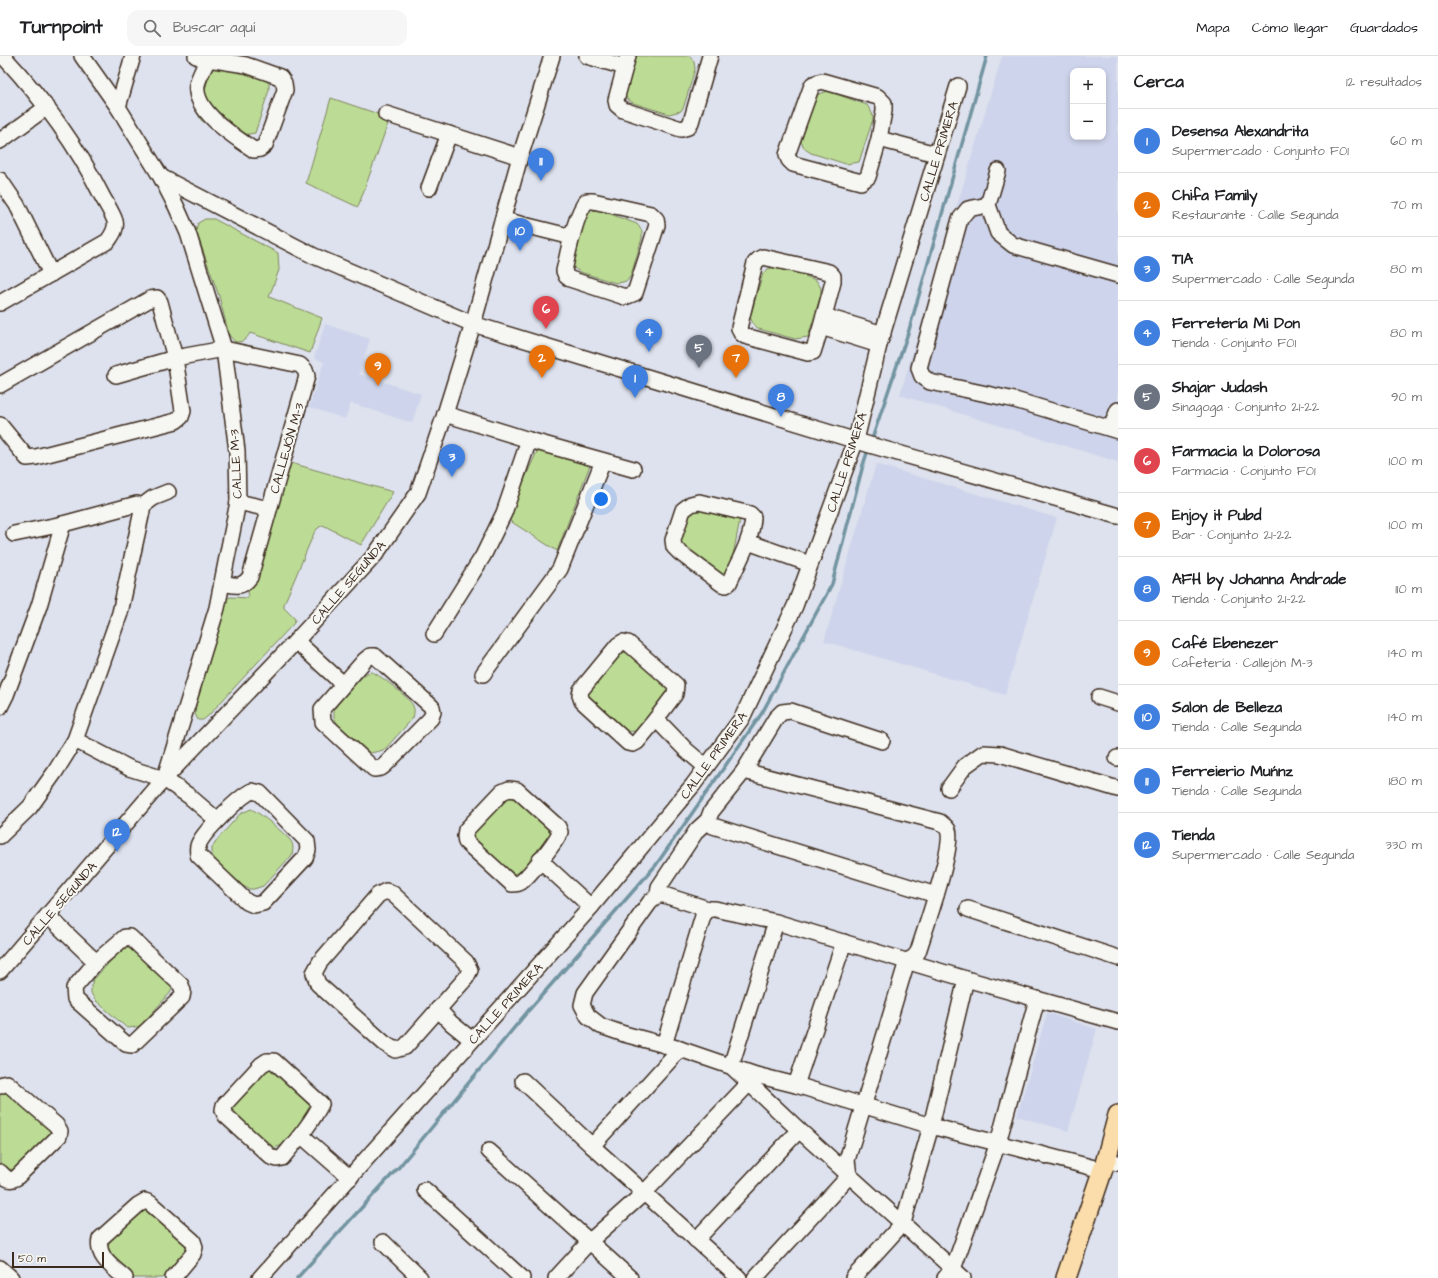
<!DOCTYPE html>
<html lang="es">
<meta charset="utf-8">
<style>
body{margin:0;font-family:"Architects Daughter",sans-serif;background:#f6f6f6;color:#202124}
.controls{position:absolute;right:12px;top:12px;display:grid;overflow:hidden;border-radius:8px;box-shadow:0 2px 6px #0003}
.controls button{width:36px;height:36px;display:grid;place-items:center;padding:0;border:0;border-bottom:1px solid #e0e0e0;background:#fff;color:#202124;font:20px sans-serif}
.scale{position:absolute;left:12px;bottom:10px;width:92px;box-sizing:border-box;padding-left:4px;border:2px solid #3b2a1e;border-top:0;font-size:11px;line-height:14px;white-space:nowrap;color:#3b2a1e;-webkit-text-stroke:3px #f6f6f2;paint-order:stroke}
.you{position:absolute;left:601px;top:443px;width:14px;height:14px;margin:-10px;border:3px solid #fff;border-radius:50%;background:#1a73e8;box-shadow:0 0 0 6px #1a73e833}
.badge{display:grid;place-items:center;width:26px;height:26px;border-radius:50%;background:#7c3aed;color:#fff;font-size:13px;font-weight:700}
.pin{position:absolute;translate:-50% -33px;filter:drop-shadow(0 1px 2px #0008)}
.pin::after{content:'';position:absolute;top:21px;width:14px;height:12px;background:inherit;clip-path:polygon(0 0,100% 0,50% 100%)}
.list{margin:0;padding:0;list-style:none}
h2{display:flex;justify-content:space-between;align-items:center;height:52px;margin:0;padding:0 16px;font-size:17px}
h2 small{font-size:13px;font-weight:400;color:#757577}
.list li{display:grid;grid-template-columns:26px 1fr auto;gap:12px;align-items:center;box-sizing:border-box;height:64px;padding:0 16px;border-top:1px solid #e0e0e0}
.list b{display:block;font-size:15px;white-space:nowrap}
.list p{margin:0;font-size:13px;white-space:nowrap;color:#757577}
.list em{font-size:13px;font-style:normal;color:#757577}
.icon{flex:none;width:22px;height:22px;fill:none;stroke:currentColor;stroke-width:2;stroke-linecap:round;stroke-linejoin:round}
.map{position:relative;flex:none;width:1118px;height:1222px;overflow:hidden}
header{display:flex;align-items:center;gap:24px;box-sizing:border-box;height:56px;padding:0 20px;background:#fff;border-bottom:1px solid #e0e0e0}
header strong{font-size:19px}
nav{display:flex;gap:22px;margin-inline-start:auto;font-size:14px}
.search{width:280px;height:36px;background:#f6f6f6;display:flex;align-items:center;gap:10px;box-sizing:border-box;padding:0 14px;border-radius:12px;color:#757577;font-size:15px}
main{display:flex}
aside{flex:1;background:#fff}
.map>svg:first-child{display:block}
.built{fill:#ced4eb;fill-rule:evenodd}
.green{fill:#bcdc95;stroke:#7c835a}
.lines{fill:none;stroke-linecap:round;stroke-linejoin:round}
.stream{stroke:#7294a1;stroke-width:3.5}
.minor-casing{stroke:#3b2a1e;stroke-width:18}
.major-casing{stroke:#3b2a1e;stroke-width:22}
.minor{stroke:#f6f6f2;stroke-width:15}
.major{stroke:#fbddab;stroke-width:19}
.labels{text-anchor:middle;stroke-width:4;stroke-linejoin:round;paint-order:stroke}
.street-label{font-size:13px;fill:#3b2a1e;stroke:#f6f6f2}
</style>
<header>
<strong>Turnpoint</strong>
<div class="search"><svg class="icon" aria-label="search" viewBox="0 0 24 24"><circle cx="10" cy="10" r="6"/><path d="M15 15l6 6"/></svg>Buscar aquí</div>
<nav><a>Mapa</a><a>Cómo llegar</a><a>Guardados</a></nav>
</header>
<main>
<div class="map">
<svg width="1118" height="1222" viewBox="0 0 1118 1222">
<rect width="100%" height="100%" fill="#dee2ee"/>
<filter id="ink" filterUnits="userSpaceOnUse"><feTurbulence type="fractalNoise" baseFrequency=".025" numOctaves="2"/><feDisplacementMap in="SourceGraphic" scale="8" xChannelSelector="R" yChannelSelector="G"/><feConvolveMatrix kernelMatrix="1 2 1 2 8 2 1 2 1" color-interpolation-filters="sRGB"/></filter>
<g filter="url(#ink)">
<g class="built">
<path d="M1002,0h116v406l-218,-67zM1073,15h30v66h-30z"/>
<path d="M325,268l45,15 -11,35 62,20 -9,29 -61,-20 -6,16 -36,-12 15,-45 -10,-4z"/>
<path d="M876,408l181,54 -52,177 -181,-54z"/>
<path d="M1047,957l50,16 -29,102 -51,-15z"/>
</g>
<g class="green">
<path d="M634,0h56l4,6 1,7 -11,37 -3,5 -12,3 -36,-11 -6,-4 -3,-7z"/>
<path d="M216,9l48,11 5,8v6l-14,43 -12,2 -36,-11 -6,-4 -3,-6 13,-45z"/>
<path d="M828,35l39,14 5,8 1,6 -14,43 -13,2 -35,-11 -6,-4 -4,-7 13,-44 5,-4z"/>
<path d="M331,42l59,20 -32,89 -52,-24z"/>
<path d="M597,153l40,15 5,7v7l-11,37 -3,5 -5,2 -7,1 -36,-11 -6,-4 -3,-7 13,-45 5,-3z"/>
<path d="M205,163h9l64,34 1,17 -10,27 53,21 -12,35 -60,-20c-4,7 -7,9 -15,9l-6,-7 -10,-39 -23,-65 2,-8z"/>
<path d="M777,210l39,14 5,8v6l-13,43 -13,2 -36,-10 -6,-5 -3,-7 13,-44 5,-4z"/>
<path d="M538,393l52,16 -33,86 -50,-32z"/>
<path d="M291,407l102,29 -32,53 -38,-20 -5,3 -4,5 -30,71v4l11,11 -1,4 -86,93 -5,4h-5l-3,-6 1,-9 31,-106 3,-2 18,1v-5l40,-129z"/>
<path d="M695,452l45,11 -10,52 -5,5 -5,1 -43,-31 7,-27z"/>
<path d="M627,596l7,2 35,33v6l-29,35 -5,3 -10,1 -37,-34v-7l28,-34 6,-4z"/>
<path d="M372,616c8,3 38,26 41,34 2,4 1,8 0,12l-28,31 -5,2 -10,2 -32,-29 -4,-6v-7l3,-6 25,-28 5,-4z"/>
<path d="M511,738l42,36 -1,10 -33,33 -10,1 -36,-34v-7l28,-34z"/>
<path d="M251,753c8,3 33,24 39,31 4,4 3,10 2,15l-29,31 -9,3h-5l-6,-3 -27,-25 -4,-6v-7l3,-6 25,-28z"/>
<path d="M129,892l7,2 35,33 1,6 -2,4 -28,31 -5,3 -10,1 -32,-28 -4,-7v-7l2,-6 26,-28 5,-3z"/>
<path d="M269,1012l7,3 34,33 1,5 -1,5 -28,31 -10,4 -42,-35v-7l3,-6z"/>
<path d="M7,1034l42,35 1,6 -1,5c-9,9 -30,38 -44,34 -2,-1 -3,-2 -5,-3v-74z"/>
<path d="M146,1150l42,36 -1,10 -24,26h-30c-7,-6 -23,-18 -25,-26 -1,-5 1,-9 3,-13z"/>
</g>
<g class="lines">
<g class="stream">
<path d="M871,386l38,-112 78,-274"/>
<path d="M297,1222l102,-111 129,-156 128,-146 106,-152 70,-129 31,-119 6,-18"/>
</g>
<g class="minor-casing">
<g id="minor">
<path d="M82,0l36,51 43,70 15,29 12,27 36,116 13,102 1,51 -21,106 -51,166"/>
<path d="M196,0l12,3 38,6 34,12 4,6 1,7 -20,55 -5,4 -6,1c-19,-13 -61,-39 -57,-65 1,-7 8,-19 11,-26"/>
<path d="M587,0l38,11"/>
<path d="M628,0l-12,44 1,5 6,5 58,19 7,-2 3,-5 19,-66"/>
<path d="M822,25l56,16 6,6v8l-5,28 -11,38 -7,5 -68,-18 -4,-4 -2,-5 24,-67 2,-4z"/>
<path d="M118,51l15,-51"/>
<path d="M386,58l134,43"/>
<path d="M879,83l57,15"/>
<path d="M0,85l47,-34"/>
<path d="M998,115l-10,34 10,28 15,12 105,30"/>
<path d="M161,121l153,79 159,68 397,121 248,71"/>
<path d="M0,124l17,25 34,69"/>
<path d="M429,132l20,-54"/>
<path d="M587,145h6l58,13 5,5 1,6 -22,68 -10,4 -55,-18 -4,-3 -2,-5c4,-17 11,-58 23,-70z"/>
<path d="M988,149l-20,4 -8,10 -41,149 3,8 8,6 85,18 103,31"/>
<path d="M504,164l68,17"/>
<path d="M763,201l66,15 4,4v6l-12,45 -8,25 -5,1 -63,-17 -4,-3 -2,-5 16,-65 4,-4z"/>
<path d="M0,247l108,-62c4,-6 9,-12 7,-20 -3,-9 -10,-19 -14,-27 -26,-52 -59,-96 -98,-138"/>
<path d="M824,260l59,18"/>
<path d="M821,271l58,18"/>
<path d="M116,319l59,-17 49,-9 76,16 5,5 2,6 -57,201c-9,12 -15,8 -28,6"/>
<path d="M0,329l150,-86 7,-1 3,4 15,56 8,53 -2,6 -5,4 -140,36 -9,1 -27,-33"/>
<path d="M445,358l84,26 104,29"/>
<path d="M1111,372l7,-18"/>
<path d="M238,446l31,7"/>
<path d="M699,446l51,12 3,3c-1,23 -15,45 -24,66l-3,2 -4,-1 -43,-32 -5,-5 -1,-7 10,-30 8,-6z"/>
<path d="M141,451l12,-9 15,-6"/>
<path d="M14,478l49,-10 74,-20 4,3"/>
<path d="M748,486l62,22"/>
<path d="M434,578l49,-78 21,-43 25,-73"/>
<path d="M296,585l47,43"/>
<path d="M623,586l5,1 48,42 -1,9 -19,25 -19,23 -4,2 -5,-1 -46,-42 -2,-6 1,-5 37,-45z"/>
<path d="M370,600h5l57,51 1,5 -2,6 -46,47 -4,3 -7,1 -51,-47 -1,-13 43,-49z"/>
<path d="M483,618l77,-105 43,-108"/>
<path d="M1099,641l19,6"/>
<path d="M0,651l6,-12 33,-89 24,-82"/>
<path d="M656,663l30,31 20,17"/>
<path d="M75,684l54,28 35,11 25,17 28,24"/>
<path d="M1117,702h1"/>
<path d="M744,715l196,51c2,2 7,5 8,8 7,15 -24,102 -30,122l-4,5 -7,4 -60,199 2,16 -94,102"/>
<path d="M949,732l16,-22 18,-13 17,1 118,35"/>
<path d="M509,733l8,1 41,37 2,5c-4,10 -30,43 -39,50 -3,2 -6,2 -9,2l-46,-42 -1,-6 1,-6 36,-38z"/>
<path d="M252,735l8,2 47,48 1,9 -3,8 -42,45 -9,2 -7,-3 -49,-47c0,-3 -1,-6 0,-9 3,-12 42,-50 54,-55z"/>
<path d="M708,764l5,6 223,69"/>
<path d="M0,780l30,-29 25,-35 20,-32 45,-127 22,-102 -1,-4"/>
<path d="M540,804l51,47"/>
<path d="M386,835l7,3 73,68 4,8 -4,8 -61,69 -10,3 -11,-7 -66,-59 -4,-11 6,-11 58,-67z"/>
<path d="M658,839l1,-8 38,-57 11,-10 3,-8 33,-41 32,-53 6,-6 9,-1 91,30"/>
<path d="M968,853l150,49"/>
<path d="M48,860l48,46"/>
<path d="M776,866l-45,144 68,64 164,148"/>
<path d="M125,881h5l51,48 2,6 -1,6 -50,48 -6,-1 -51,-45 -1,-11 22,-26z"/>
<path d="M0,915l164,-192 132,-138 79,-86 43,-62 27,-79 28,-90 47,-167 32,-101"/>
<path d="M438,953l13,14 21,17"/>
<path d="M664,989l39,-129 5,-7"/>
<path d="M267,1005h7l47,43c-10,20 -25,37 -39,54l-5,1 -6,-2 -46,-42 -2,-5 1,-5 37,-40z"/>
<path d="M523,1025l69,65 147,132"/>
<path d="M796,1029l48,-143"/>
<path d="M0,1030l3,-2 4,-1 49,42 4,6 -1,5 -43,42c-7,4 -11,-1 -16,-6"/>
<path d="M301,1079l49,43"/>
<path d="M592,1090l88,-97"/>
<path d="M489,1095l141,127"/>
<path d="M1106,1104l12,3"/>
<path d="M1102,1114l-171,-44 -135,-41 -40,-10 -76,-26 -56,-15 -23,-8 -13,-10 -6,-11 3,-12 65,-91 8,-7h6l44,14h7l61,13 190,57 152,43"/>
<path d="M425,1134l97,88"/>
<path d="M696,1184l103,-110"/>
<path d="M383,1186l37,36"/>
<path d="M0,1212l11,10"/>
<path d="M125,1222c-12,-11 -29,-21 -25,-39l38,-34 7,-4 5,2 43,38 2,6 -2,7 -20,24"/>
<path d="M260,1222l331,-371 102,-122 49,-67 53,-112 61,-166 23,-95 79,-259"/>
<path d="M556,1222l34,-37 54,-48 111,-116"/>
<path d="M853,1222l50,-55 28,-97 35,-147"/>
<path d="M945,1222l8,-9 45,-126 39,-144"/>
</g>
</g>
<g class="major-casing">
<path id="major" d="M1066,1222l40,-118 12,-45"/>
</g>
<use href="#minor" class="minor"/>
<use href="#major" class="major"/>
</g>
</g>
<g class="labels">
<g class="street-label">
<text transform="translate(938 95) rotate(-73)" y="5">CALLE PRIMERA</text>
<text transform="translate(286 392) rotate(-74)" y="5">CALLEJÓN M-3</text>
<text transform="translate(846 406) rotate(-72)" y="5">CALLE PRIMERA</text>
<text transform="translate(235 408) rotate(-93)" y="5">CALLE M-3</text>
<text transform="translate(348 526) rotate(-49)" y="5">CALLE SEGUNDA</text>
<text transform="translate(713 699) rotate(-54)" y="5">CALLE PRIMERA</text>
<text transform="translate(59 847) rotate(-49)" y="5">CALLE SEGUNDA</text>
<text transform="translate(505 947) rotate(-48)" y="5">CALLE PRIMERA</text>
</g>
</g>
</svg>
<div class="controls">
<button>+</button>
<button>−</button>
</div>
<div class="scale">50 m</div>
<div class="you"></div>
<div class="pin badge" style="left:635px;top:342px;background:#3f7fe0">1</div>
<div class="pin badge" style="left:542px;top:322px;background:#e8710a">2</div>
<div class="pin badge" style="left:452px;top:421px;background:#3f7fe0">3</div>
<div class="pin badge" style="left:649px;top:296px;background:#3f7fe0">4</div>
<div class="pin badge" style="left:699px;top:312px;background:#6b7280">5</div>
<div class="pin badge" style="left:546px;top:273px;background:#e0444e">6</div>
<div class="pin badge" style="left:736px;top:322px;background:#e8710a">7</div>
<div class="pin badge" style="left:781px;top:361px;background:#3f7fe0">8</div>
<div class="pin badge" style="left:378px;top:330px;background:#e8710a">9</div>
<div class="pin badge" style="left:520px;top:195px;background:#3f7fe0">10</div>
<div class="pin badge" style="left:541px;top:125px;background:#3f7fe0">11</div>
<div class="pin badge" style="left:117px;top:796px;background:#3f7fe0">12</div>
</div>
<aside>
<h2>Cerca<small>12 resultados</small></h2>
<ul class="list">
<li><span class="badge" style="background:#3f7fe0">1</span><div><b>Desensa Alexandrita</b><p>Supermercado · Conjunto F01</p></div><em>60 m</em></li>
<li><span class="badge" style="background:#e8710a">2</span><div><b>Chifa Family</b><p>Restaurante · Calle Segunda</p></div><em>70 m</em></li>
<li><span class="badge" style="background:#3f7fe0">3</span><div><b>TIA</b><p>Supermercado · Calle Segunda</p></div><em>80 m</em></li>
<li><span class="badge" style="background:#3f7fe0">4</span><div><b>Ferretería Mi Don</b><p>Tienda · Conjunto F01</p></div><em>80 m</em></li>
<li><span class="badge" style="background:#6b7280">5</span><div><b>Shajar Judash</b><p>Sinagoga · Conjunto 21-22</p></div><em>90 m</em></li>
<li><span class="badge" style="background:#e0444e">6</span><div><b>Farmacia la Dolorosa</b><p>Farmacia · Conjunto F01</p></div><em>100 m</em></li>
<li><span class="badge" style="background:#e8710a">7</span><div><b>Enjoy it Pubd</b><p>Bar · Conjunto 21-22</p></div><em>100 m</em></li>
<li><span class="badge" style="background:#3f7fe0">8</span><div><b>AFH by Johanna Andrade</b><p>Tienda · Conjunto 21-22</p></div><em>110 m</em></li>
<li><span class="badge" style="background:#e8710a">9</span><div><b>Café Ebenezer</b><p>Cafetería · Callejón M-3</p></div><em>140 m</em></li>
<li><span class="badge" style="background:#3f7fe0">10</span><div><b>Salon de Belleza</b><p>Tienda · Calle Segunda</p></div><em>140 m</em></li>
<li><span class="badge" style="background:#3f7fe0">11</span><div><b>Ferreierio Muńnz</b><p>Tienda · Calle Segunda</p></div><em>180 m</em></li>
<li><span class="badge" style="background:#3f7fe0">12</span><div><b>Tienda</b><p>Supermercado · Calle Segunda</p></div><em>330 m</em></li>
</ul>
</aside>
</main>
